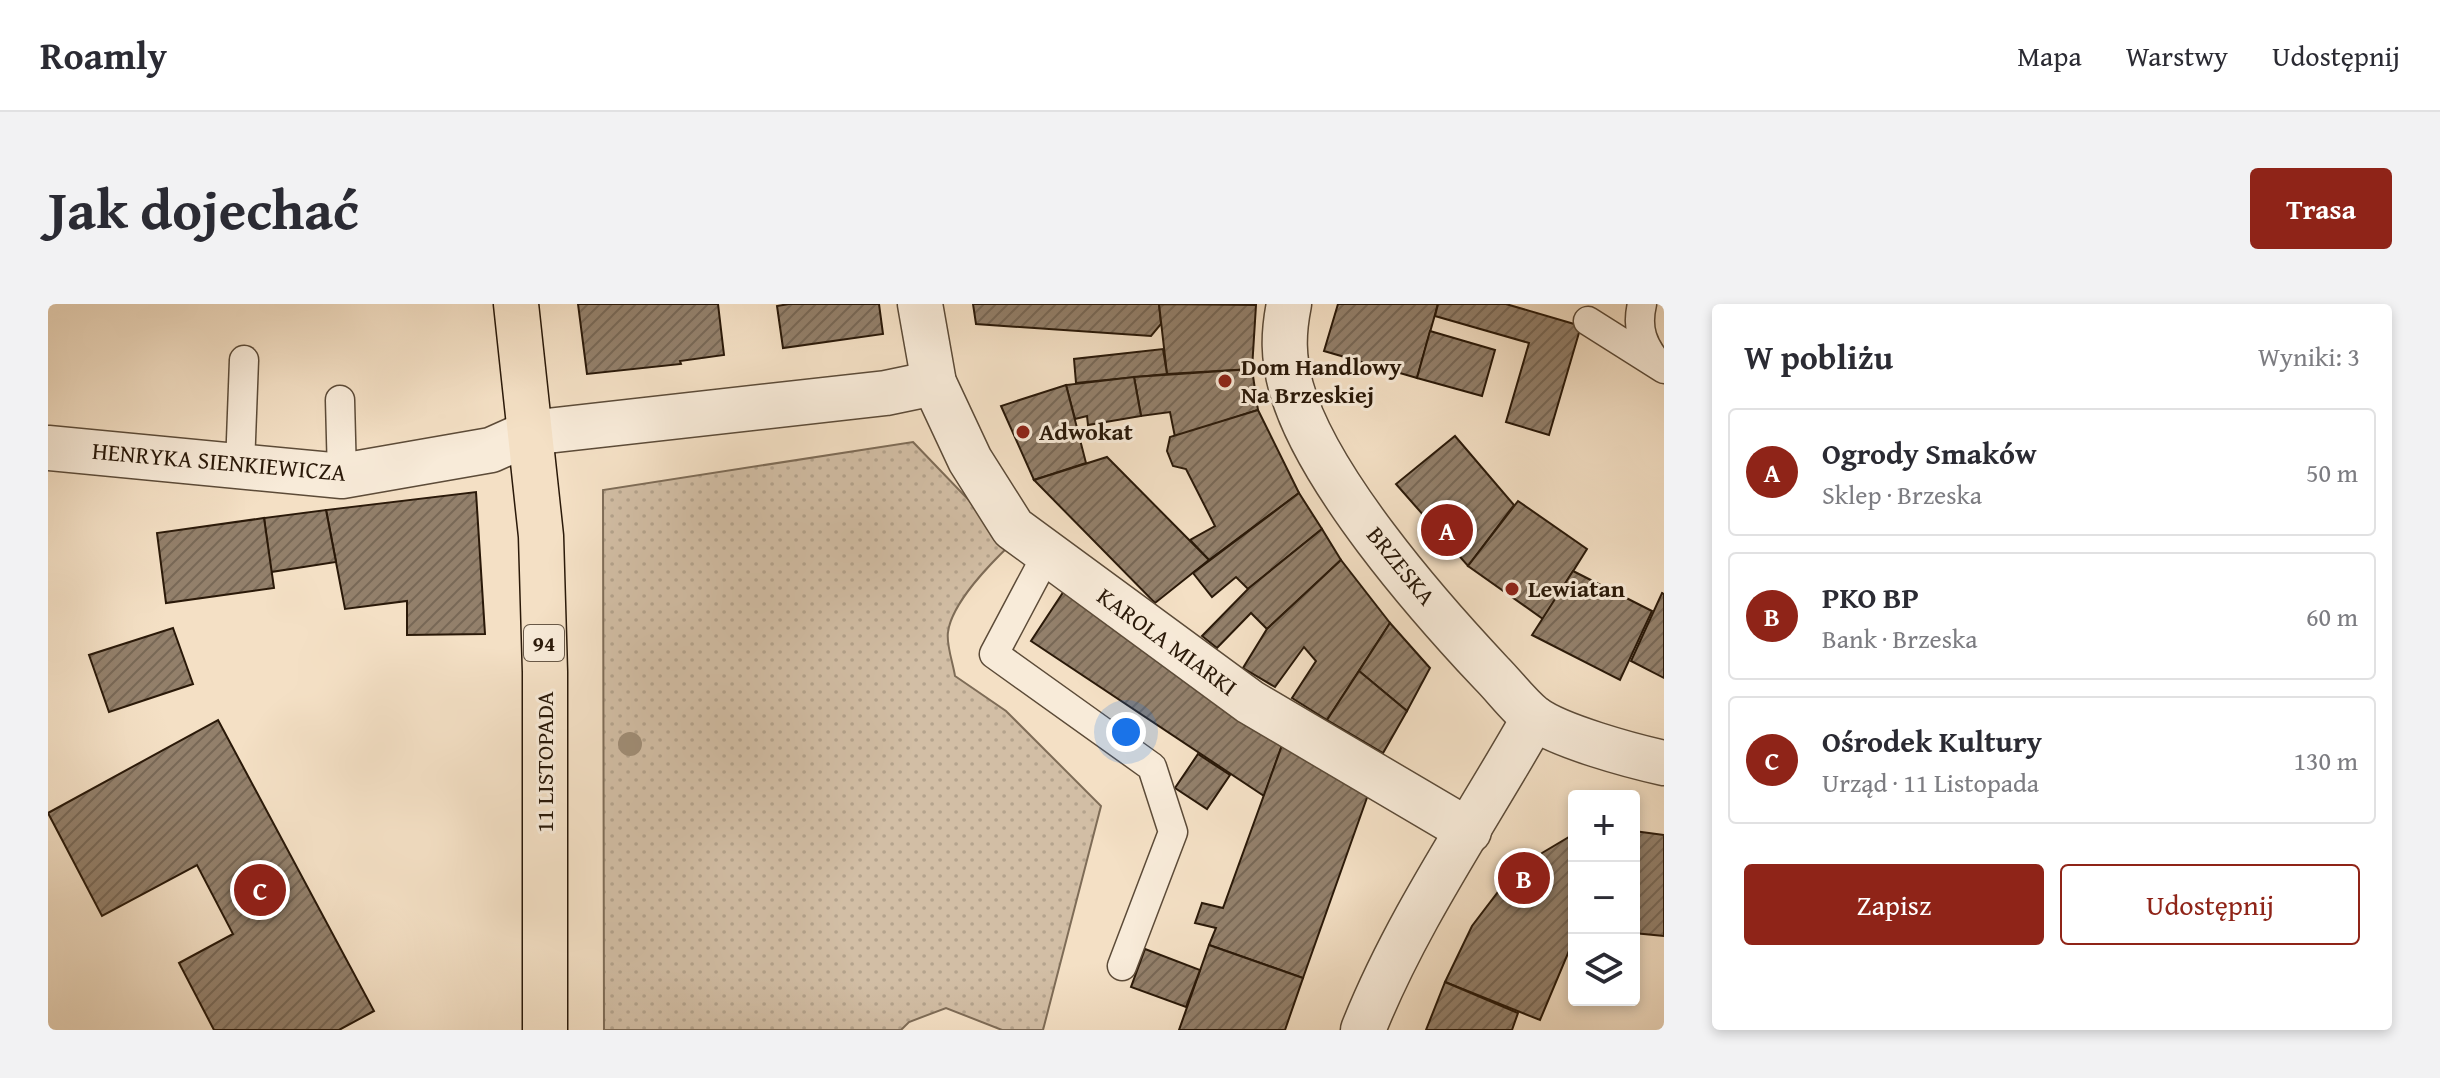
<!DOCTYPE html>
<html lang="pl">
<meta charset="utf-8">
<style>
body{margin:0;font-family:"Gentium Book Plus",serif;background:#f2f2f3;color:#2b2b33}
.controls{position:absolute;right:24px;bottom:24px;display:grid;overflow:hidden;border-radius:8px;box-shadow:0 4px 12px #0003}
.controls button{width:72px;height:72px;display:grid;place-items:center;padding:0;border:0;border-bottom:2px solid #e1e1e2;background:#fff;color:#2b2b33;font:40px sans-serif}
.you{position:absolute;left:1078px;top:428px;width:28px;height:28px;margin:-20px;border:6px solid #fff;border-radius:50%;background:#1a73e8;box-shadow:0 0 0 12px #1a73e833}
.badge{display:grid;place-items:center;width:52px;height:52px;border-radius:50%;background:#8f2418;color:#fff;font-size:26px;font-weight:700}
.pin{position:absolute;translate:-50% -50%;border:4px solid #fff;box-shadow:0 2px 8px #0006}
.list{margin:0;padding:0;list-style:none}
h2{display:flex;justify-content:space-between;align-items:center;height:104px;margin:0;padding:0 32px;font-size:34px}
h2 small{font-size:26px;font-weight:400;color:#7c7c81}
.list li{display:grid;grid-template-columns:52px 1fr auto;gap:24px;align-items:center;box-sizing:border-box;height:128px;margin:0 16px 16px;padding:0 16px;border:2px solid #e1e1e2;border-radius:8px}
.list b{display:block;font-size:30px;white-space:nowrap}
.list p{margin:0;font-size:26px;white-space:nowrap;color:#7c7c81}
.list em{font-size:26px;font-style:normal;color:#7c7c81}
.actions{display:flex;gap:16px;padding:24px 32px}
.actions a{flex:1;padding:18px 0;border:2px solid #8f2418;border-radius:8px;text-align:center;font-size:28px;color:#8f2418}
.actions .main{background:#8f2418;color:#fff}
.icon{flex:none;width:44px;height:44px;fill:none;stroke:currentColor;stroke-width:2;stroke-linecap:round;stroke-linejoin:round}
.map{position:relative;flex:none;width:1616px;height:726px;overflow:hidden;border-radius:8px}
header{display:flex;align-items:center;gap:48px;box-sizing:border-box;height:112px;padding:0 40px;background:#fff;border-bottom:2px solid #e1e1e2}
header strong{font-size:38px}
nav{display:flex;gap:44px;margin-inline-start:auto;font-size:28px}
.intro{display:flex;align-items:center;justify-content:space-between;box-sizing:border-box;height:192px;padding:0 48px}
h1{margin:0;font-size:56px}
.button{padding:20px 36px;border-radius:8px;background:#8f2418;color:#fff;font-size:28px;font-weight:700}
main{display:flex;gap:48px;padding:0 48px}
aside{flex:1;background:#fff;border-radius:8px;box-shadow:0 4px 12px #0003}
.map>svg:first-child{display:block}
.park{fill:url(#park-dots);stroke:#7e6c57;stroke-width:2}
.building{fill:url(#building-hatch);stroke:#2a1909;stroke-width:2}
.lines{fill:none;stroke-linecap:round;stroke-linejoin:round}
.service-casing{stroke:#5c4b38;stroke-width:31}
.minor-casing{stroke:#5c4b38;stroke-width:47}
.primary-casing{stroke:#2a1909;stroke-width:47}
.service{stroke:#f8ebd9;stroke-width:28}
.minor{stroke:#f8ebd9;stroke-width:44}
.primary{stroke:#f4e0c5;stroke-width:44}
.tree{fill:#a08e77}
.poi-dot{fill:#8f2418;stroke:#f8ebd9;stroke-width:3}
.labels{text-anchor:middle;stroke-width:6;stroke-linejoin:round;paint-order:stroke}
.shield{fill:#f8ebd9;stroke:#685847;stroke-width:2}
.shield-label{font-size:22px;font-weight:bold;fill:#2a1909}
.poi-label{font-size:24px;font-weight:bold;fill:#2a1909;stroke:#f8ebd9;text-anchor:start}
.street-label{font-size:24px;fill:#2a1909;stroke:#f8ebd9}
</style>
<header>
<strong>Roamly</strong>
<nav><a>Mapa</a><a>Warstwy</a><a>Udostępnij</a></nav>
</header>
<div class="intro"><h1>Jak dojechać</h1><a class="button">Trasa</a></div>
<main>
<div class="map">
<svg width="1616" height="726" viewBox="0 0 1616 726">
<defs>
<pattern id="park-dots" width="8" height="8" patternUnits="userSpaceOnUse" patternTransform="scale(2)"><rect width="8" height="8" fill="#d2bea5"/><path d="M2 2h.1M6 6h.1" fill="none" stroke="#b4a38d" stroke-width="1.8" stroke-linecap="round"/></pattern>
<pattern id="building-hatch" width="6" height="6" patternUnits="userSpaceOnUse" patternTransform="scale(2)"><rect width="6" height="6" fill="#93806b"/><path d="M-1 1l2-2M0 6l6-6M5 7l2-2" fill="none" stroke="#786856"/></pattern>
</defs>
<rect width="100%" height="100%" fill="#f4e0c5"/>
<filter id="stains"><feTurbulence type="fractalNoise" baseFrequency=".0025" numOctaves="4"/><feColorMatrix values="0 0 0 0 .2 0 0 0 0 .09 0 0 0 0 .02 0 0 0 .5 -.17"/></filter>
<radialGradient id="worn" r=".72"><stop offset=".6" stop-color="#630" stop-opacity="0"/><stop offset="1" stop-color="#630" stop-opacity=".3"/></radialGradient>
<path class="park" d="M865,138l98,102c-20,19 -59,59 -63,88 -2,12 5,31 7,44l51,35 95,95 -58,224h-41l-56,-22 -37,14 -8,8h-297l-1,-540z"/>
<g class="building">
<path d="M530,0h140l6,51 -44,6 1,3 -94,10z"/>
<path d="M741,0h90l4,30 -100,14 -6,-42z"/>
<path d="M925,0h186l2,20 -10,12 -175,-12z"/>
<path d="M1111,0l97,1 -4,64 -85,5z"/>
<path d="M1290,0h100l-21,74 -93,-27z"/>
<path d="M1390,0h68l75,22 -32,109 -43,-13 23,-79 -94,-27z"/>
<path d="M1382,27l65,19 -13,46 -65,-18z"/>
<path d="M1115,45l4,25 -91,9 -2,-24z"/>
<path d="M1204,65l6,41 -83,27 -5,-25 -29,4 -7,-39z"/>
<path d="M1086,73l7,39 -53,9 -1,-9 -12,3 -9,-34z"/>
<path d="M1018,81l20,78 -52,17 -33,-74z"/>
<path d="M1210,106l41,83 -90,67 -19,-20 25,-14 -29,-57 -13,-3 -6,-15 3,-14z"/>
<path d="M1407,132l59,69 -46,61 -72,-82z"/>
<path d="M1059,153l102,103 -54,43 -121,-123z"/>
<path d="M428,188l9,142 -78,1v-34l-62,8 -19,-99z"/>
<path d="M1251,189l23,36 -74,60 -12,-12 -24,20 -19,-24z"/>
<path d="M1470,197l69,48 -44,70 -75,-53z"/>
<path d="M278,206l10,52 -65,10 -7,-54z"/>
<path d="M216,214l10,70 -108,15 -9,-70z"/>
<path d="M1274,225l19,31 -74,69 -16,-16 -34,35 -15,-12 47,-48z"/>
<path d="M1293,256l49,63 -63,97 -35,-22 24,-37 -12,-14 -29,40 -32,-19 24,-39z"/>
<path d="M1525,267l79,40 -32,69 -88,-45z"/>
<path d="M1018,284l219,149 -21,59 -233,-155z"/>
<path d="M1614,289l2,1v84l-33,-17z"/>
<path d="M1342,319l40,45 -23,43 -48,-40z"/>
<path d="M125,324l20,56 -84,28 -20,-57z"/>
<path d="M1311,367l48,40 -24,42 -56,-33z"/>
<path d="M170,416l156,291 -35,19h-125l-35,-67 54,-29 -36,-69 -95,51 -54,-103z"/>
<path d="M1237,433l84,55 -66,186 -94,-33 7,-17 -21,-5 7,-20 21,5z"/>
<path d="M1150,450l32,21 -23,34 -32,-21z"/>
<path d="M1586,527l30,4v101l-30,-3z"/>
<path d="M1526,530v105l-34,81 -95,-38 27,-56 29,-38 41,-35z"/>
<path d="M1161,641l94,33 -18,52h-106z"/>
<path d="M1097,645l55,21 -14,37 -55,-20z"/>
<path d="M1397,678l73,31 -6,17h-86z"/>
</g>
<g class="lines">
<g class="service-casing">
<g id="service">
<path d="M1594,0c-6,25 1,42 17,61"/>
<path d="M1540,17l76,48"/>
<path d="M292,96l2,76"/>
<path d="M192,162l4,-106"/>
<path d="M999,250l-53,100 158,113 21,65 -51,134"/>
</g>
</g>
<g class="minor-casing">
<g id="minor">
<path d="M872,0l14,79 36,77 43,68 237,174 219,129"/>
<path d="M1241,0c-6,30 -6,53 2,83 25,91 135,217 200,286 14,14 27,32 42,44 25,19 99,39 131,46"/>
<path d="M0,144l294,28 149,-26 38,-17 357,-40 48,-10"/>
<path d="M1315,726c44,-111 113,-209 171,-312"/>
</g>
</g>
<g class="primary-casing">
<path id="primary" d="M468,0l25,232 4,136v358"/>
</g>
<use href="#service" class="service"/>
<use href="#minor" class="minor"/>
<use href="#primary" class="primary"/>
</g>
<circle class="tree" cx="582" cy="440" r="12"/>
<g class="poi-dot">
<circle cx="1177" cy="77" r="8"/>
<circle cx="975" cy="128" r="8"/>
<circle cx="1464" cy="285" r="8"/>
</g>
<g class="labels">
<rect class="shield" x="476" y="321" width="40" height="36" rx="6"/>
<g class="shield-label">
<text x="496" y="347">94</text>
</g>
<g class="poi-label">
<text x="1193" y="71">Dom Handlowy<tspan x="1193" dy="28">Na Brzeskiej</tspan></text>
<text x="991" y="136">Adwokat</text>
<text x="1480" y="293">Lewiatan</text>
</g>
<g class="street-label">
<text transform="translate(171 158) rotate(5)" y="8">HENRYKA SIENKIEWICZA</text>
<text transform="translate(1353 262) rotate(51)" y="8">BRZESKA</text>
<text transform="translate(1119 338) rotate(36)" y="8">KAROLA MIARKI</text>
<text transform="translate(497 458) rotate(-90)" y="8">11 LISTOPADA</text>
</g>
</g>
<rect width="100%" height="100%" filter="url(#stains)"/>
<rect width="100%" height="100%" fill="url(#worn)"/>
</svg>
<div class="controls">
<button>+</button>
<button>−</button>
<button><svg class="icon" aria-label="layers" viewBox="0 0 24 24"><path d="M12 4l9 5-9 5-9-5zM3 14l9 5 9-5"/></svg></button>
</div>
<div class="you"></div>
<div class="pin badge" style="left:1399px;top:226px">A</div>
<div class="pin badge" style="left:1476px;top:574px">B</div>
<div class="pin badge" style="left:212px;top:586px">C</div>
</div>
<aside>
<h2>W pobliżu<small>Wyniki: 3</small></h2>
<ul class="list">
<li><span class="badge">A</span><div><b>Ogrody Smaków</b><p>Sklep · Brzeska</p></div><em>50 m</em></li>
<li><span class="badge">B</span><div><b>PKO BP</b><p>Bank · Brzeska</p></div><em>60 m</em></li>
<li><span class="badge">C</span><div><b>Ośrodek Kultury</b><p>Urząd · 11 Listopada</p></div><em>130 m</em></li>
</ul>
<div class="actions"><a class="main">Zapisz</a><a>Udostępnij</a></div>
</aside>
</main>
